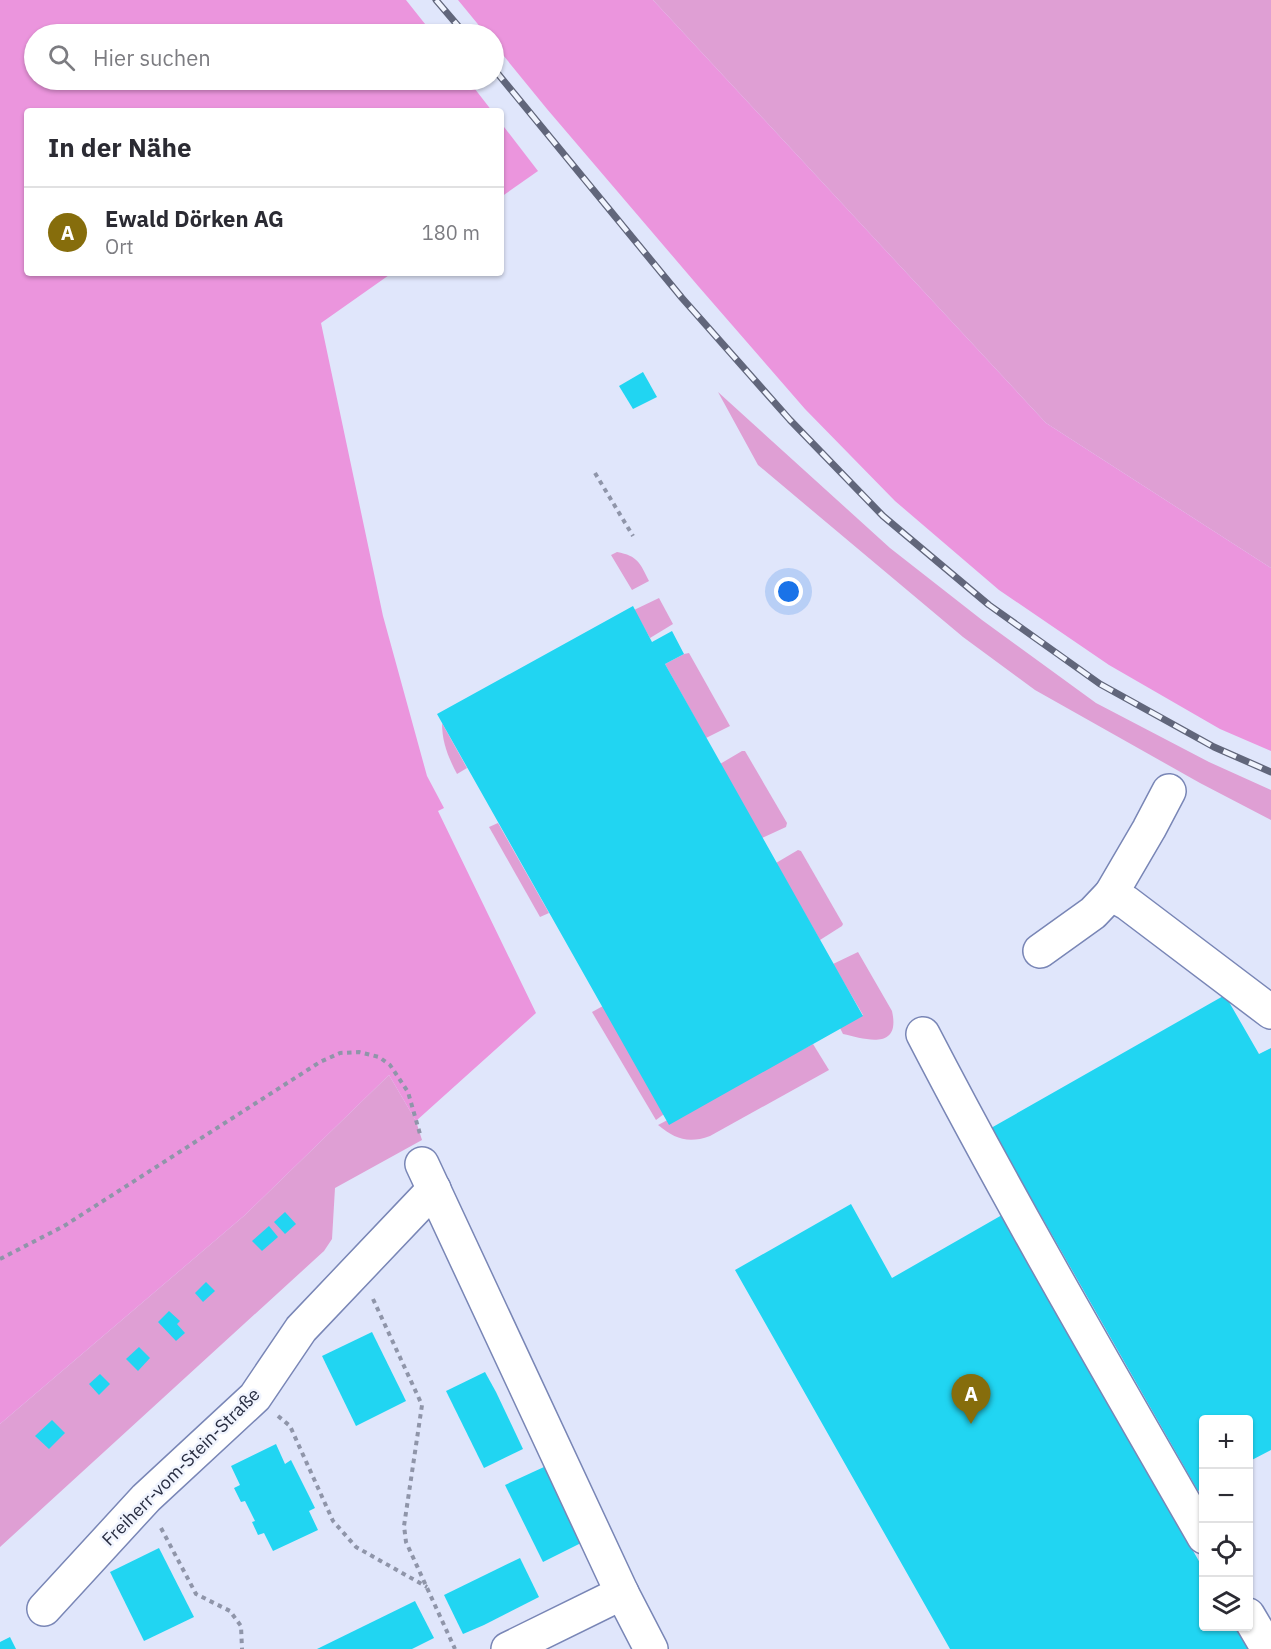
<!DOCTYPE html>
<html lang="de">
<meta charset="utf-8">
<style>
body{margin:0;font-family:"IBM Plex Sans",sans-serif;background:#f7f7f7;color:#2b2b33}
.controls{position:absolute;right:18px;bottom:18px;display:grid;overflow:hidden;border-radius:6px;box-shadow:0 2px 4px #0004}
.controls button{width:54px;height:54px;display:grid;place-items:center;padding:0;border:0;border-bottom:2px solid #e1e1e2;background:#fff;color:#2b2b33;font:30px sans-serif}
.you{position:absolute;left:789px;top:592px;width:21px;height:21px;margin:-15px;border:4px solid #fff;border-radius:50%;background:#1a73e8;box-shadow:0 0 0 9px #1a73e833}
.badge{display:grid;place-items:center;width:39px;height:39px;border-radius:50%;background:#866d0c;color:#fff;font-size:20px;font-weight:700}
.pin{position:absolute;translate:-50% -50px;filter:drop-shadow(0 2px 3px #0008)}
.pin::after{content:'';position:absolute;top:32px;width:21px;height:18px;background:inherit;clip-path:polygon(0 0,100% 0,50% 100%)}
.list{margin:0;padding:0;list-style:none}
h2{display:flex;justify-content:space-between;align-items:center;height:78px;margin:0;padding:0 24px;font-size:26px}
h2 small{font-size:20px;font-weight:400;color:#7c7c81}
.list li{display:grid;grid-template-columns:39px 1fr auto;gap:18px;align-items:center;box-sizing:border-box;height:90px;padding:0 24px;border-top:2px solid #e1e1e2}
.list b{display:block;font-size:22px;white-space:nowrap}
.list p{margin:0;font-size:20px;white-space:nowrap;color:#7c7c81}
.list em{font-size:20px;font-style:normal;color:#7c7c81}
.icon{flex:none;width:33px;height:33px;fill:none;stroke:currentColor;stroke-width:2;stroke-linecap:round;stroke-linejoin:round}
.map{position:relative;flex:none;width:1271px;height:1649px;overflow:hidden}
.search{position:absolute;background:#fff;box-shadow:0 2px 4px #0004;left:24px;top:24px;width:480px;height:66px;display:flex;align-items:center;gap:15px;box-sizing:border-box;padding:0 21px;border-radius:33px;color:#7c7c81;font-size:22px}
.panel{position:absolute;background:#fff;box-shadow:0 2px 4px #0004;left:24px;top:108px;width:480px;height:168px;border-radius:6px}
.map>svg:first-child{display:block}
.green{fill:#df9fd4}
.forest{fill:#eb95dd}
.building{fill:#21d5f2}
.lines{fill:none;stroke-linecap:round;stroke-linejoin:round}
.minor-casing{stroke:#7986b6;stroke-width:36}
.path{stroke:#8f95a9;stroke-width:4;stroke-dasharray:4.5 4.5;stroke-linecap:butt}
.minor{stroke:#fff;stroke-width:33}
.rail-casing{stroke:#61667b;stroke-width:7}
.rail{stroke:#f0f4fe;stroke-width:4.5;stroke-dasharray:14;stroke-linecap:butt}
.labels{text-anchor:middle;stroke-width:5;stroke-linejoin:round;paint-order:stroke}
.street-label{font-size:18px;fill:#282d41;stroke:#f0f4fe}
</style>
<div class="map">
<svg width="1271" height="1649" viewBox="0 0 1271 1649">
<rect width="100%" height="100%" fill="#e0e6fb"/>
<g class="green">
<path d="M653,0h618v568l-225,-145z"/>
<path d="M718,392l172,156 92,72 114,83 113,59 62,28v30l-71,-37 -165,-93 -72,-53 -205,-172z"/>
<path d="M617,552c21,4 23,11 32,29l-17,9 -21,-35z"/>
<path d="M659,598l14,26 -23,14 -16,-28z"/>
<path d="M689,653l41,73 -24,12 -41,-74 19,-10z"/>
<path d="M442,723l25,45 -10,6c-9,-17 -15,-32 -15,-51z"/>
<path d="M742,751h3l42,72 -1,4 -24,11 -42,-74z"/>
<path d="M498,823l51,90 -9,4 -51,-90z"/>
<path d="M798,850l3,1 42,73 -1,2 -22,14 -44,-77z"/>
<path d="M858,952l34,59c9,40 -27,28 -49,23l-3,-6 23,-13 -30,-51z"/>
<path d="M603,1006l61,108 -8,6 -64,-108z"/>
<path d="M813,1044l16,26 -119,66c-22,8 -35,3 -52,-11z"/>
<path d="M389,1075l27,46 6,19 -87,48 -3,51 -8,12 -324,296v-123l245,-209z"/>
</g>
<g class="forest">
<path d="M0,0h406l27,34h-399v46h434l24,31h-465v162h365l-71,50 62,293 44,160 17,32 -6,3 98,202 -120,108 -27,-46 -144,140 -245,209z"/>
<path d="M458,0h195l393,423 225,145v183l-51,-22 -111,-64 -110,-75 -104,-89 -90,-92 -106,-122 -152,-178 -53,-65v-10h-8z"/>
<path d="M501,123l37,48 -37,26z"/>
</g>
<g class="building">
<path d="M643,372l14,25 -24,12 -14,-23z"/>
<path d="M633,606l19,36 20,-11 12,23 -19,10 198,352 -194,109 -232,-411z"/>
<path d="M1225,995l34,59 12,-6v402l-23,12v-42h-44v68l-6,3 -207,-363z"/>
<path d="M851,1204l41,74 110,-63 202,355v56h31l13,23h-298l-215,-379z"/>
<path d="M285,1212l11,12 -11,10 -11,-12z"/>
<path d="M269,1226l9,11 -16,14 -10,-10z"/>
<path d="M206,1282l9,9 -12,11 -8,-9z"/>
<path d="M169,1311l11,10 -3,3 8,9 -9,8 -18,-19z"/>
<path d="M372,1332l34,69 -50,25 -34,-70z"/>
<path d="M139,1347l11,11 -12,13 -12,-12z"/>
<path d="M485,1372l11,20 27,57 -39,19 -38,-77z"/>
<path d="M100,1374l10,10 -11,11 -10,-11z"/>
<path d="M52,1420l13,13 -16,16 -14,-13z"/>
<path d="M276,1444l9,20 6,-4 24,48 -6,3 9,19 -45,21 -9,-18 -6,2 -6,-13 3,-1 -10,-20 -4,1 -7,-14 6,-3 -9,-19z"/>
<path d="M544,1467l37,76 -38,19 -38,-77z"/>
<path d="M159,1548l35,69 -50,24 -34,-69z"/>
<path d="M520,1558l19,39 -55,28 -21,9 -19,-39z"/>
<path d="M415,1601l19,37 -22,11h-95z"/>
<path d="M10,1637l6,12h-16v-7z"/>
</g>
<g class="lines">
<g class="minor-casing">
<g id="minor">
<path d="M1169,791l-20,38 -38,65 16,9 144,109"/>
<path d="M1040,951l53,-38 18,-19"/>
<path d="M923,1034c88,170 185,336 281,503"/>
<path d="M422,1164l200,429 29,56"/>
<path d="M44,1609l102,-111 109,-101 46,-68 133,-140"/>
<path d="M1248,1615l20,34"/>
<path d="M508,1649l114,-56"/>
</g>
</g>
<g class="path">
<path d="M595,473l38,63"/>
<path d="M0,1259l64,-33 256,-164 20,-9 19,-1 20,5 11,8 18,27 12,42"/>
<path d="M373,1299l49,106 -18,121 2,16 49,107"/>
<path d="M278,1416l12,10 43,95 23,26 71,40"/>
<path d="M161,1528l35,66 34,17 11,15 1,23"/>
</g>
<use href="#minor" class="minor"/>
<g class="rail-casing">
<g id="rail">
<path d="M436,0l29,34"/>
<path d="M494,69l188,229 108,122 93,96 106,89 111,79 114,63 57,25"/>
</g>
</g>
<use href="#rail" class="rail"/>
</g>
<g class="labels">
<g class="street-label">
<text transform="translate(181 1467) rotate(-45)" y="6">Freiherr-vom-Stein-Straße</text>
</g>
</g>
</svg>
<div class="controls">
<button>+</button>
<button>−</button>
<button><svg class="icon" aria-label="locate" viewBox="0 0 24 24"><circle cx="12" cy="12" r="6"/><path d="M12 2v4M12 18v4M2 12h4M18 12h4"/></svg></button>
<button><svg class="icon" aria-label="layers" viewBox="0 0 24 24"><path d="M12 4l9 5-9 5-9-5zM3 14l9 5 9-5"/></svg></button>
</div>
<div class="you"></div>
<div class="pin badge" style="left:971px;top:1424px">A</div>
<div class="search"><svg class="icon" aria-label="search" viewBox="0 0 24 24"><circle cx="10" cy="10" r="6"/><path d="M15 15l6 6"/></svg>Hier suchen</div>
<section class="panel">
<h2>In der Nähe<small></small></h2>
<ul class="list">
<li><span class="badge">A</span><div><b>Ewald Dörken AG</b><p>Ort</p></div><em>180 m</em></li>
</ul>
</section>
</div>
